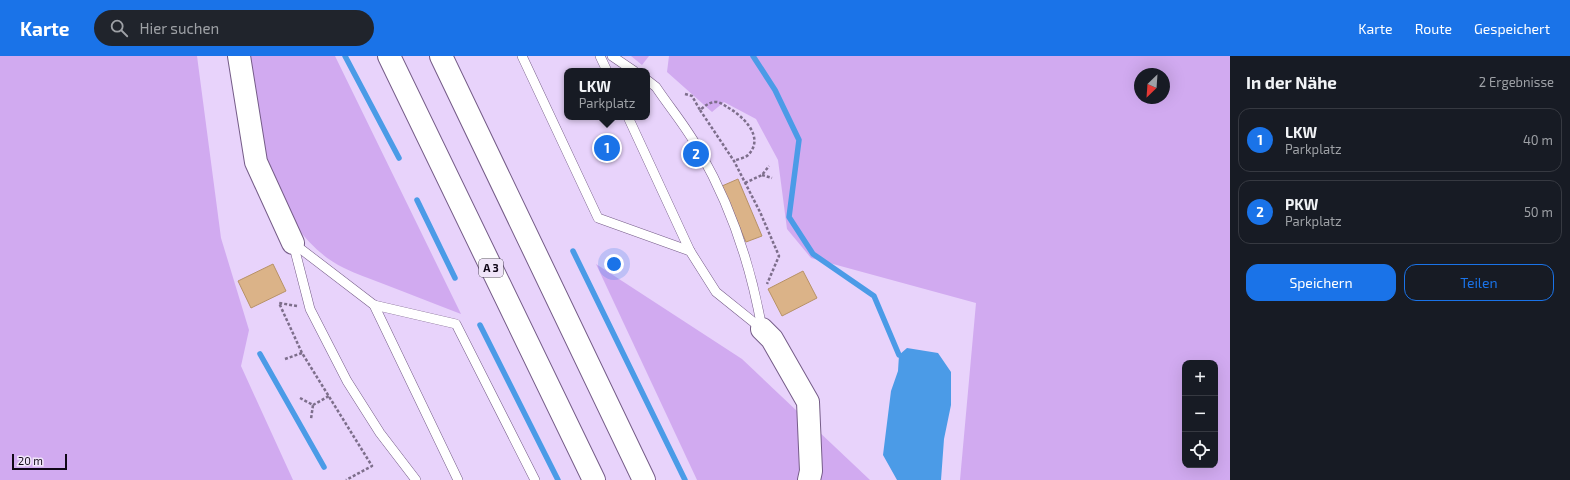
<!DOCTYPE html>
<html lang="de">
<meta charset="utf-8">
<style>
body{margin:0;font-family:"Exo 2",sans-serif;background:#20242c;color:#f1f3f6}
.controls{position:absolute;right:12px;bottom:12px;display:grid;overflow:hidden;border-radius:8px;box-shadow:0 4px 16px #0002}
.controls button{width:36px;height:36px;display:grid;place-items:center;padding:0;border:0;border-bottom:1px solid #363941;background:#171b24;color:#f1f3f6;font:20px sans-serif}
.compass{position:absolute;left:1134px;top:12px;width:36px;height:36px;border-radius:50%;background:#171b24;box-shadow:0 4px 16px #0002;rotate:205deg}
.scale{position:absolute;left:12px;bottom:10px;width:55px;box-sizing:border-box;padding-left:4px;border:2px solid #100717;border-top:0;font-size:11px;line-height:14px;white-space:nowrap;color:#100717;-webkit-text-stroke:3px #f0e5f9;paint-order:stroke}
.you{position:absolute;left:614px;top:208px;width:14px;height:14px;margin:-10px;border:3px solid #fff;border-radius:50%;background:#1a73e8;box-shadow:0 0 0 6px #1a73e833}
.badge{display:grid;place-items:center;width:26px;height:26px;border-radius:50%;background:#1a73e8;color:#fff;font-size:13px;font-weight:700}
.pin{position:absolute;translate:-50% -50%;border:2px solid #fff;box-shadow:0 1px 4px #0006}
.popup{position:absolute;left:564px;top:12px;width:86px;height:52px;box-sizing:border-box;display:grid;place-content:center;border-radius:8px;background:#171b24;filter:drop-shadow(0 1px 3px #0005);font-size:13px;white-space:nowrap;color:#9ea1a6}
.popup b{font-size:15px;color:#f1f3f6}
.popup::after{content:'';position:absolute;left:50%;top:100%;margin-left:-8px;border:8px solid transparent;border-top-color:#171b24}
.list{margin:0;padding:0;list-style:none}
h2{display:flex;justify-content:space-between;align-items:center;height:52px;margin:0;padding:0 16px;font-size:17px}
h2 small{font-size:13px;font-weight:400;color:#9ea1a6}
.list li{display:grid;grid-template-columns:26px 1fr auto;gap:12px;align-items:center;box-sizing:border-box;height:64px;margin:0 8px 8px;padding:0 8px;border:1px solid #363941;border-radius:12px}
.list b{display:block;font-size:15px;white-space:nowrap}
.list p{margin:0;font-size:13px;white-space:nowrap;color:#9ea1a6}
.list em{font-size:13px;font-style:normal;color:#9ea1a6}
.actions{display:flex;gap:8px;padding:12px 16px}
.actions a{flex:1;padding:9px 0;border:1px solid #1a73e8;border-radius:12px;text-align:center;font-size:14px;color:#1a73e8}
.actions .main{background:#1a73e8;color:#fff}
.icon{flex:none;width:22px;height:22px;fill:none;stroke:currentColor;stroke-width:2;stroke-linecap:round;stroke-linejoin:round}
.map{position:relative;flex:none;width:1230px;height:424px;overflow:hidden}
header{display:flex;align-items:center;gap:24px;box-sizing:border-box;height:56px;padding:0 20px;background:#1a73e8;color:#fff}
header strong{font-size:19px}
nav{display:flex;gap:22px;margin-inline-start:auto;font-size:14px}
.search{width:280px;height:36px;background:#20242c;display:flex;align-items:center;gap:10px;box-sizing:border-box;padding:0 14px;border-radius:22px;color:#9ea1a6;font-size:15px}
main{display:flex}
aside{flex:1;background:#171b24}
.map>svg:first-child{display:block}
.green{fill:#d1aaf0;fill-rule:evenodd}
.water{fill:#4b9be7}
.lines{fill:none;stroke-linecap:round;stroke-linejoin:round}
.stream{stroke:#4b9be7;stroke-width:5.5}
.building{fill:#dbb388;stroke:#b79267}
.lane-casing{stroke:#755c88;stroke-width:10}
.highway-casing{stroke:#755c88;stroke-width:24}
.path{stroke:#7d6e8b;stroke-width:2.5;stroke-dasharray:3 2;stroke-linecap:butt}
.lane{stroke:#fff;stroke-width:9}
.highway{stroke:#fff;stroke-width:22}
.labels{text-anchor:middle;stroke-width:3;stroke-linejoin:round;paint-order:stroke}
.shield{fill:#f0e5f9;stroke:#534a5b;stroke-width:1}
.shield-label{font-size:11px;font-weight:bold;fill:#100717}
</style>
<header>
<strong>Karte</strong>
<div class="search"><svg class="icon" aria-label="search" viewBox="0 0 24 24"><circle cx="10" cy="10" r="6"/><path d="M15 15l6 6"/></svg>Hier suchen</div>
<nav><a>Karte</a><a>Route</a><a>Gespeichert</a></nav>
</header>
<main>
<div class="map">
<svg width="1230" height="424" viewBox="0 0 1230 424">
<rect width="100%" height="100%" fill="#e8d3fb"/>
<g class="green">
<path d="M0,0h197l24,182 28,92 -8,36 52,114h-293z"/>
<path d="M245,0h90l126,258c-27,-10 -53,-21 -80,-31 -12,-5 -25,-9 -37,-15 -75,-37 -85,-139 -99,-212z"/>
<path d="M631,0h18l-7,9z"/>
<path d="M669,0h561v424h-270l16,-177 -165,-45 -24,-29 -9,-69 -22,-41 -32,-17 -12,10 -45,-40zM1140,18h24v24h-24zM1185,307h30v102h-30z"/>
<path d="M596,208l146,95 128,121h-173z"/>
</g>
<path class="water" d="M907,292l31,5 13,19v33l-7,34 -3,41h-44l-14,-25 8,-64 7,-20 1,-16z"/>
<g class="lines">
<g class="stream">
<path d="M345,0l54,102"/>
<path d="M753,0l22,34 24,50 -10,77 24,37 61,42 25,59"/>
<path d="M417,144l38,78"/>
<path d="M573,195l112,229"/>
<path d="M480,269l78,155"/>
<path d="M260,298l64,113"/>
</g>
</g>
<g class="building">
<path d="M738,123l24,57 -16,6 -24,-56z"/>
<path d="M273,208l13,27 -35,17 -13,-27z"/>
<path d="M803,215l14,27 -35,18 -14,-27z"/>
</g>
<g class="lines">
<g class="lane-casing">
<g id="lane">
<path d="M522,0l76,162 92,33"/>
<path d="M600,0l7,15"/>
<path d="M612,0l22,15"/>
<path d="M647,24l9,7c14,21 32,42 44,65 32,56 51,114 62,177"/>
<path d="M628,61l62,134 26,41 46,37"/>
<path d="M293,187l81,62 84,175"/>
<path d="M293,187l17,66 37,72 33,52 36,47"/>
<path d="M374,249l82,19 79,156"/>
</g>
</g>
<g class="highway-casing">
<g id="highway">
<path d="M239,0l17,106 37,81"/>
<path d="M389,0l205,424"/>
<path d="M441,0l203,424"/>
<path d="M762,273l10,10 36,63 3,69 -2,9"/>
</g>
</g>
<g class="path">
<path d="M685,38l7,2 8,14c5,-4 9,-8 16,-8 4,0 8,3 11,5 15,8 39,30 21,48 -3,3 -10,4 -14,6"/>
<path d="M700,54l34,51 26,51 19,44 -12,28"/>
<path d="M762,119l10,3"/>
<path d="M745,127l17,-8 7,-9"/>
<path d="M297,250l-18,-3 23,50 70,113 -26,14"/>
<path d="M285,303l17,-6"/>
<path d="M300,342l13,7 -2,14"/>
<path d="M313,349l16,-9"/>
</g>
<use href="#lane" class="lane"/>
<use href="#highway" class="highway"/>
</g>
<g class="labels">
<rect class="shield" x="479" y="203" width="24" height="18" rx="3"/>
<g class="shield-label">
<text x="491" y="216">A 3</text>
</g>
</g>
</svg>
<div class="controls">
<button>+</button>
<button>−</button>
<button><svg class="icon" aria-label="locate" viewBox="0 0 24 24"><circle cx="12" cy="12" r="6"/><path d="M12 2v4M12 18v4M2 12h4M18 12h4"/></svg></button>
</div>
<svg class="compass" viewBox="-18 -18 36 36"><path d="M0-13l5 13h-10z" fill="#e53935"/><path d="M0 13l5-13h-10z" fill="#9ea1a6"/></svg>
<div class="scale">20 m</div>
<div class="you"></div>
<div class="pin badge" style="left:607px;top:92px">1</div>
<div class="popup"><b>LKW</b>Parkplatz</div>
<div class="pin badge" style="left:696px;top:98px">2</div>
</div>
<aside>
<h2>In der Nähe<small>2 Ergebnisse</small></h2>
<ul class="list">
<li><span class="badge">1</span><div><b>LKW</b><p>Parkplatz</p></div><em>40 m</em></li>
<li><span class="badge">2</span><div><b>PKW</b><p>Parkplatz</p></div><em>50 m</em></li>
</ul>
<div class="actions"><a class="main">Speichern</a><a>Teilen</a></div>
</aside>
</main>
